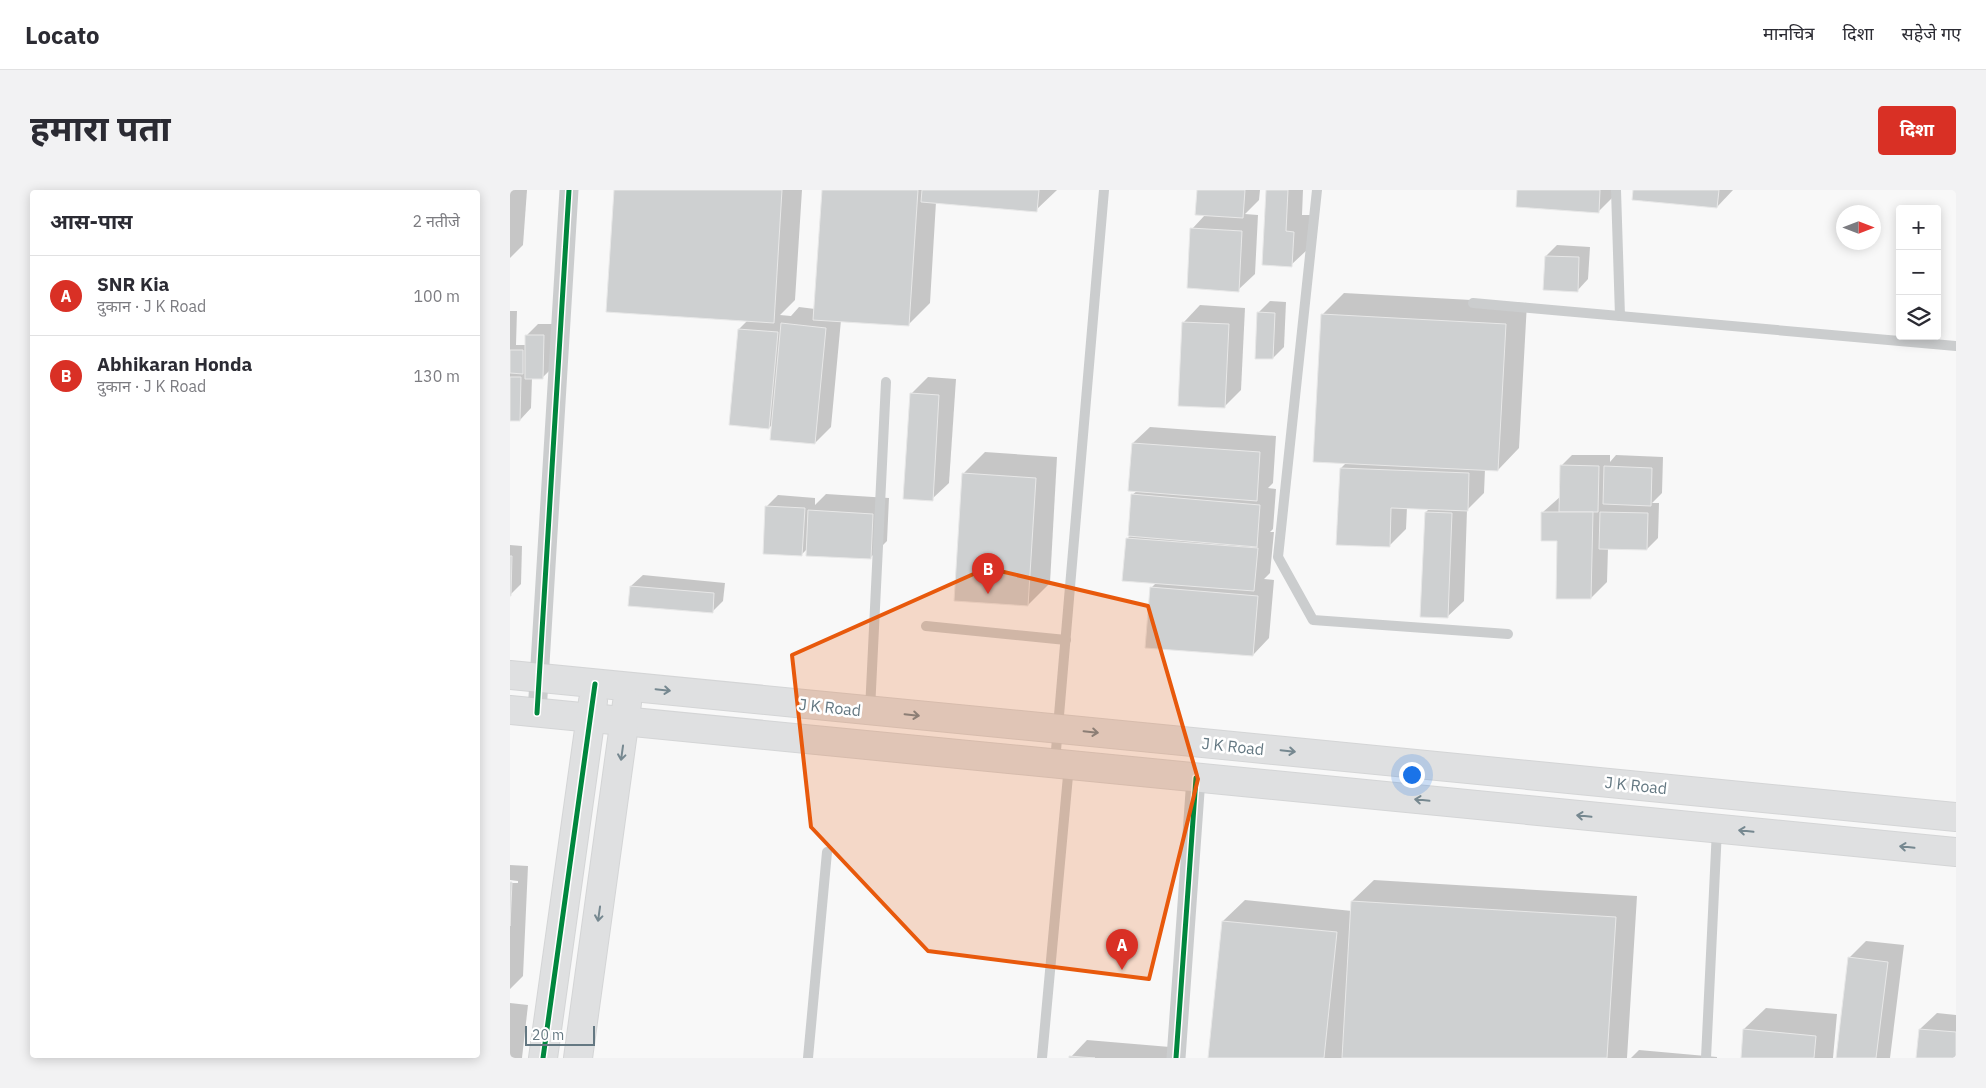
<!DOCTYPE html>
<html lang="hi">
<meta charset="utf-8">
<style>
body{margin:0;font-family:"IBM Plex Sans","Noto Sans Devanagari",sans-serif;background:#f2f2f3;color:#2b2b33}
.controls{position:absolute;right:15px;top:15px;display:grid;overflow:hidden;border-radius:5px;box-shadow:0 2px 12px #0003}
.controls button{width:45px;height:45px;display:grid;place-items:center;padding:0;border:0;border-bottom:1px solid #e1e1e2;background:#fff;color:#2b2b33;font:25px sans-serif}
.compass{position:absolute;left:1326px;top:15px;width:45px;height:45px;border-radius:50%;background:#fff;box-shadow:0 2px 12px #0003;rotate:90deg}
.scale{position:absolute;left:15px;bottom:12px;width:70px;box-sizing:border-box;padding-left:5px;border:2px solid #647882;border-top:0;font-size:14px;line-height:18px;white-space:nowrap;color:#647882;-webkit-text-stroke:4px #fff;paint-order:stroke}
.you{position:absolute;left:901px;top:584px;width:18px;height:18px;margin:-12px;border:4px solid #fff;border-radius:50%;background:#1a73e8;box-shadow:0 0 0 8px #1a73e833}
.badge{display:grid;place-items:center;width:32px;height:32px;border-radius:50%;background:#d93025;color:#fff;font-size:16px;font-weight:700}
.pin{position:absolute;translate:-50% -41px;filter:drop-shadow(0 1px 2px #0008)}
.pin::after{content:'';position:absolute;top:26px;width:18px;height:15px;background:inherit;clip-path:polygon(0 0,100% 0,50% 100%)}
.list{margin:0;padding:0;list-style:none}
h2{display:flex;justify-content:space-between;align-items:center;height:65px;margin:0;padding:0 20px;font-size:21px}
h2 small{font-size:16px;font-weight:400;color:#7c7c81}
.list li{display:grid;grid-template-columns:32px 1fr auto;gap:15px;align-items:center;box-sizing:border-box;height:80px;padding:0 20px;border-top:1px solid #e1e1e2}
.list b{display:block;font-size:19px;white-space:nowrap}
.list p{margin:0;font-size:16px;white-space:nowrap;color:#7c7c81}
.list em{font-size:16px;font-style:normal;color:#7c7c81}
.icon{flex:none;width:28px;height:28px;fill:none;stroke:currentColor;stroke-width:2;stroke-linecap:round;stroke-linejoin:round}
.map{position:relative;flex:none;width:1446px;height:868px;overflow:hidden;border-radius:5px}
header{display:flex;align-items:center;gap:30px;box-sizing:border-box;height:70px;padding:0 25px;background:#fff;border-bottom:1px solid #e1e1e2}
header strong{font-size:24px}
nav{display:flex;gap:28px;margin-inline-start:auto;font-size:18px}
.intro{display:flex;align-items:center;justify-content:space-between;box-sizing:border-box;height:120px;padding:0 30px}
h1{margin:0;font-size:35px}
.button{padding:12px 22px;border-radius:5px;background:#d93025;color:#fff;font-size:18px;font-weight:700}
main{display:flex;gap:30px;padding:0 30px}
aside{flex:1;background:#fff;border-radius:5px;box-shadow:0 2px 12px #0003}
.map>svg:first-child{display:block}
.shadow{fill:#0003}
.building{fill:#ced0d1;stroke:#e8e8e8}
.lines{fill:none;stroke-linecap:round;stroke-linejoin:round}
.secondary-casing{stroke:#d4d5d6;stroke-width:30}
.lane{stroke:#cbcdce;stroke-width:10}
.street{stroke:#cbcdce;stroke-width:19}
.secondary{stroke:#dfe0e1;stroke-width:28}
.cycleway-casing{stroke:#fff;stroke-width:8}
.cycleway{stroke:#00873e;stroke-width:5}
.oneway{stroke:#768890}
.marked{fill:#e8590c;fill-opacity:0.2;stroke:#e8590c;stroke-width:4;stroke-linejoin:round}
.labels{text-anchor:middle;stroke-width:5;stroke-linejoin:round;paint-order:stroke}
.street-label{font-size:16px;fill:#647882;stroke:#fff}
</style>
<header>
<strong>Locato</strong>
<nav><a>मानचित्र</a><a>दिशा</a><a>सहेजे गए</a></nav>
</header>
<div class="intro"><h1>हमारा पता</h1><a class="button">दिशा</a></div>
<main>
<aside>
<h2>आस-पास<small>2 नतीजे</small></h2>
<ul class="list">
<li><span class="badge">A</span><div><b>SNR Kia</b><p>दुकान · J K Road</p></div><em>100 m</em></li>
<li><span class="badge">B</span><div><b>Abhikaran Honda</b><p>दुकान · J K Road</p></div><em>130 m</em></li>
</ul>
</aside>
<div class="map">
<svg width="1446" height="868" viewBox="0 0 1446 868">
<rect width="100%" height="100%" fill="#f8f8f8"/>
<g class="shadow">
<path d="M0,0h17l-4,55 -13,13z"/>
<path d="M105,0h187l-7,110 -15,15 11,1 8,-9 16,2 8,-119h234l-21,20 -100,-8 -6,101 -22,22 -67,-5 -10,107 -16,16 -42,-19 -4,4 -30,-99 9,-9z"/>
<path d="M688,0h62l-1,10 -14,14 13,1 -3,59 -17,16 -46,-61 13,-14z"/>
<path d="M757,0h36l-1,25h8l-2,34 -17,16z"/>
<path d="M1009,0h96v5l-17,17z"/>
<path d="M1124,0h99l-16,17z"/>
<path d="M1047,55l33,2 -2,32 -11,12 -31,-35z"/>
<path d="M834,103l183,10 -8,145 -21,22 -13,-1 -1,24 -17,17 -3,91 -17,16 -21,-105 4,-4 -23,-1 -1,22 -17,17 -48,-78 6,-6 -25,-147z"/>
<path d="M760,111l16,1 -2,45 -11,11 -14,-46z"/>
<path d="M690,115l45,3 -4,82 -17,17 -40,-85z"/>
<path d="M0,121h7l-1,34h10l1,-10 11,-11h16l-1,43 -11,11h-10l-1,30 -11,12 -10,-1z"/>
<path d="M418,187l28,2 -7,104 -17,16 -21,-105z"/>
<path d="M640,237l126,9 -3,47 -5,5 8,1 -3,40 -3,3h4l-4,41 -6,6 10,1 -5,58 -16,17 -102,-67 6,-6 -30,-43 4,-4 1,-40 5,-4 -4,-48z"/>
<path d="M475,262l72,5 -7,126 -22,22 -65,-131z"/>
<path d="M1062,265h38v7l6,-7 47,2 -1,36 -10,10h7l-1,35 -11,11 -39,-1 -1,34 -16,16 -48,-86 18,-16v-30z"/>
<path d="M316,304l63,4 -2,43 -17,17 -63,-9 -6,6 -34,-49 11,-11 37,3v7z"/>
<path d="M0,355l12,1 -1,38 -11,11z"/>
<path d="M133,385l82,8 -2,18 -11,11 -81,-26z"/>
<path d="M0,675l18,1 -5,110 -13,13v-106h8v-2l-8,-1z"/>
<path d="M864,690l263,16 -10,162h-418l14,-137 22,-21 107,11v-10z"/>
<path d="M1356,751l38,4 -14,113h-53l12,-100z"/>
<path d="M0,813l18,2 -6,53h-12z"/>
<path d="M1256,818l71,6 -4,44h-91l2,-29z"/>
<path d="M1427,823l19,2v43h-38l2,-29z"/>
<path d="M577,850l83,7 -1,11h-99z"/>
<path d="M1129,860l78,7v1h-86z"/>
</g>
<g class="building">
<path d="M104,0h168l-8,133 -168,-11z"/>
<path d="M312,0h96l-9,136 -96,-6z"/>
<path d="M412,0h117l-2,22 -116,-10z"/>
<path d="M687,0h48l-2,28 -48,-3z"/>
<path d="M756,0h22l-2,41 8,1 -2,35 -30,-2z"/>
<path d="M1007,0h83l-1,23 -83,-6z"/>
<path d="M1123,0h86l-2,18 -85,-8z"/>
<path d="M680,38l52,3 -3,61 -52,-4z"/>
<path d="M1035,66l34,1 -1,35 -35,-2z"/>
<path d="M747,122l18,1 -2,46h-18z"/>
<path d="M811,124l185,10 -8,147 -185,-9z"/>
<path d="M672,132l47,2 -4,84 -47,-2z"/>
<path d="M271,133l45,5 -11,116 -45,-4z"/>
<path d="M228,139l40,3 -9,97 -40,-4z"/>
<path d="M15,145h19l-1,44h-18z"/>
<path d="M0,160h13v24l-13,-1z"/>
<path d="M0,187h11l-1,44h-10z"/>
<path d="M400,203l29,2 -6,106 -30,-2z"/>
<path d="M622,253l128,9 -3,49 -129,-10z"/>
<path d="M1050,275l39,1 -1,46h-39z"/>
<path d="M1094,276l48,2 -1,38 -48,-2z"/>
<path d="M830,278l129,5 -1,38 -77,-3 -1,39 -54,-2z"/>
<path d="M452,283l74,5 -8,128 -74,-5z"/>
<path d="M621,304l129,11 -3,42 -129,-11z"/>
<path d="M255,316l40,2 -3,48 -39,-2z"/>
<path d="M298,320l65,4 -2,45 -65,-3z"/>
<path d="M915,322l27,1 -4,105 -28,-1z"/>
<path d="M1031,322h52l-2,87h-35l1,-58h-16z"/>
<path d="M1090,322l48,1 -1,37 -48,-1z"/>
<path d="M616,348l132,10 -4,43 -132,-10z"/>
<path d="M0,366h2l-1,40h-1z"/>
<path d="M120,396l84,7 -1,20 -85,-7z"/>
<path d="M640,397l108,9 -5,60 -108,-8z"/>
<path d="M0,692h2l-2,44z"/>
<path d="M841,711l265,16 -9,141h-265z"/>
<path d="M712,731l115,11 -13,126h-116z"/>
<path d="M1338,767l40,5 -12,96h-40z"/>
<path d="M1233,839l73,7 -2,22h-73z"/>
<path d="M1409,839l37,3v26h-40z"/>
<path d="M559,866l26,2h-26z"/>
</g>
<g class="lines">
<g class="secondary-casing">
<g id="secondary">
<path d="M0,485l1446,142"/>
<path d="M0,520l1446,142"/>
<path d="M33,868l50,-357"/>
<path d="M68,868l49,-355"/>
</g>
</g>
<g class="lane">
<path d="M807,0l-39,367 35,63 195,14"/>
<path d="M1106,0l4,126"/>
<path d="M963,113l483,43"/>
<path d="M416,436l140,14"/>
<path d="M360,520l16,-328"/>
<path d="M545,572l49,-572"/>
<path d="M298,868l19,-206"/>
<path d="M532,868l27,-293"/>
<path d="M1196,868l11,-229"/>
</g>
<g class="street">
<path d="M27,523l32,-523"/>
<path d="M666,868l20,-280"/>
</g>
<use href="#secondary" class="secondary"/>
<g class="cycleway-casing">
<g id="cycleway">
<path d="M27,523l32,-523"/>
<path d="M33,868l52,-374"/>
<path d="M666,868l20,-280"/>
</g>
</g>
<use href="#cycleway" class="cycleway"/>
</g>
<defs><path id="oneway-shaft" d="M-6 0H5M1.5-3L5.5 0L1.5 3" fill="none" stroke-width="1.6" stroke-linecap="round" stroke-linejoin="round" transform="scale(1.25)"/></defs>
<g class="oneway">
<use href="#oneway-shaft" transform="translate(153 500) rotate(6)"/>
<use href="#oneway-shaft" transform="translate(402 525) rotate(6)"/>
<use href="#oneway-shaft" transform="translate(581 542) rotate(6)"/>
<use href="#oneway-shaft" transform="translate(778 561) rotate(6)"/>
<use href="#oneway-shaft" transform="translate(112 563) rotate(98)"/>
<use href="#oneway-shaft" transform="translate(912 610) rotate(-174)"/>
<use href="#oneway-shaft" transform="translate(1074 626) rotate(-174)"/>
<use href="#oneway-shaft" transform="translate(1236 641) rotate(-174)"/>
<use href="#oneway-shaft" transform="translate(1397 657) rotate(-174)"/>
<use href="#oneway-shaft" transform="translate(89 724) rotate(98)"/>
</g>
<path class="marked" d="M477,378l161,38 50,173 -49,200 -221,-28 -117,-124 -19,-172z"/>
<g class="labels">
<g class="street-label">
<text transform="translate(320 517) rotate(6)" y="6">J K Road</text>
<text transform="translate(723 556) rotate(6)" y="6">J K Road</text>
<text transform="translate(1126 595) rotate(6)" y="6">J K Road</text>
</g>
</g>
</svg>
<div class="controls">
<button>+</button>
<button>−</button>
<button><svg class="icon" aria-label="layers" viewBox="0 0 24 24"><path d="M12 4l9 5-9 5-9-5zM3 14l9 5 9-5"/></svg></button>
</div>
<svg class="compass" viewBox="-18 -18 36 36"><path d="M0-13l5 13h-10z" fill="#e53935"/><path d="M0 13l5-13h-10z" fill="#7c7c81"/></svg>
<div class="scale">20 m</div>
<div class="you"></div>
<div class="pin badge" style="left:612px;top:780px">A</div>
<div class="pin badge" style="left:478px;top:404px">B</div>
</div>
</main>
